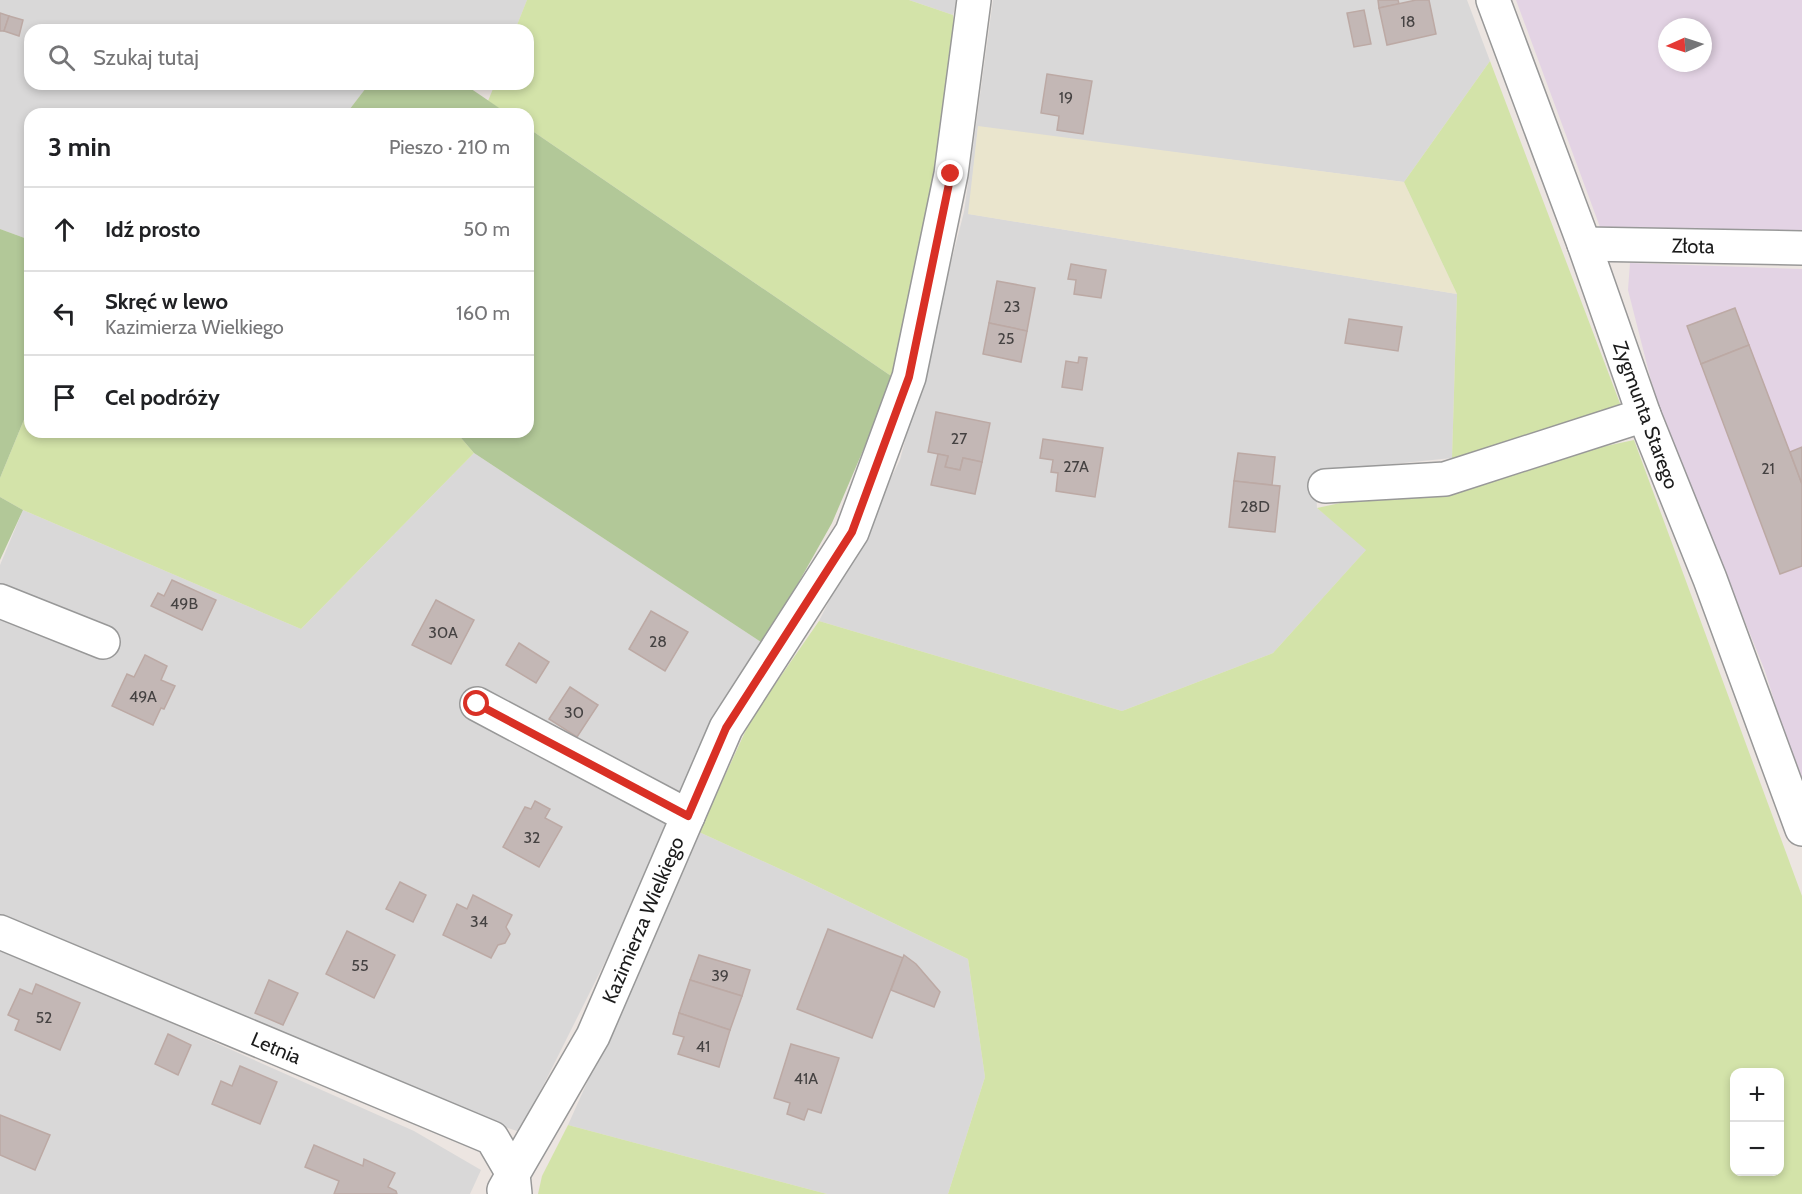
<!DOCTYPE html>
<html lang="pl">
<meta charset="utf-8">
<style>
body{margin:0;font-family:Cabin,sans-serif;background:#f2f2f2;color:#202124}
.controls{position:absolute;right:18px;bottom:18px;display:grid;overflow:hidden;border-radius:12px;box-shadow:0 3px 9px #0003}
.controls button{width:54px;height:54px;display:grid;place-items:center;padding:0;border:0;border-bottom:2px solid #e0e0e0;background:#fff;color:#202124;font:30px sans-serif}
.compass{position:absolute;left:1658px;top:18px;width:54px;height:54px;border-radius:50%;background:#fff;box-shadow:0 3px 9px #0003;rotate:267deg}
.stop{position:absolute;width:18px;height:18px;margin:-14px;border:4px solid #d93025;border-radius:50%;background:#fff}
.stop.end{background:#d93025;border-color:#fff;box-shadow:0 2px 6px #0008}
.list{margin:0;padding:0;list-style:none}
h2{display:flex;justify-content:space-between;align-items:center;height:78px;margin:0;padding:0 24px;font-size:26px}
h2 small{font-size:20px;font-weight:400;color:#757577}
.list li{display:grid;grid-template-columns:39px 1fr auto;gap:18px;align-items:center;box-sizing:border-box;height:84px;padding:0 24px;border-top:2px solid #e0e0e0}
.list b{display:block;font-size:22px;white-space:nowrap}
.list p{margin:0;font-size:20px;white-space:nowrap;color:#757577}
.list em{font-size:20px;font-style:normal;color:#757577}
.icon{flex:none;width:33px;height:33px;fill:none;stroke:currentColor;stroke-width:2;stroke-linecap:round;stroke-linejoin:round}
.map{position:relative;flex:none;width:1802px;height:1194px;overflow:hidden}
.search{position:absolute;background:#fff;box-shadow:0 3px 9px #0003;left:24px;top:24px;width:510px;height:66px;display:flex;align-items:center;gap:15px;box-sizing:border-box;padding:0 21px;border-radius:18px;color:#757577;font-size:22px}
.panel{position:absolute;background:#fff;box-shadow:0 3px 9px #0003;left:24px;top:108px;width:510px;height:330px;border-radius:18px}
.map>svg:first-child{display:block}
.residential{fill:#d9d8d8}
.industrial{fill:#e3d3e4;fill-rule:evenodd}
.farmland{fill:#eae5cd}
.grass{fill:#d3e3a9;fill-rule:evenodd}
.forest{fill:#b2c898}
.building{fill:#c3b7b5;stroke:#bca9a4;stroke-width:1.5}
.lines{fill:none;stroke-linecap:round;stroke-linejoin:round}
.minor-casing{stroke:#989898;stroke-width:36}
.minor{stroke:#fff;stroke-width:33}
.route{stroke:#d93025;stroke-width:8}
.labels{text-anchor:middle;stroke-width:6;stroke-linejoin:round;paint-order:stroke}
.number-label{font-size:16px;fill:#454242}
.street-label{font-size:20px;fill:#1b1b1b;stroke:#fff}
</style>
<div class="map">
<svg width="1802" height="1194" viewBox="0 0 1802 1194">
<rect width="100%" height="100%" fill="#ece5e1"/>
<g class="residential">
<path d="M0,0h527l-12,30h-485v54h339l-23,30h-316v126l-30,-11z"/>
<path d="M909,0h48l-4,15z"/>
<path d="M993,0h474l23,61 -86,121 -426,-55 -9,87 488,80 -5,164 -137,14 2,36 50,41 -94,104 -151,58 -303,-90 81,-161 64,-248z"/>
<path d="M474,453l290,191 -244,488 -100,-33 -420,-183v-351l23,-55 278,119z"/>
<path d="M699,832l105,48 164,79 17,118 -37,117h-121l-259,-69z"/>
<path d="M0,947l414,184 67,39 -11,24h-470z"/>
</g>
<g class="industrial">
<path d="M1516,0h286v231l-202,-4zM1667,27h36v36h-36z"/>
<path d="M1630,263l172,6v521l-37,-119 -108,-267 -29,-114z"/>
</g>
<path class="farmland" d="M978,126l426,56 53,112 -489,-80z"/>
<g class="grass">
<path d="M527,0h382l44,15 4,26 -28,193 -35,144 -366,-250v-14h-20l-20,-13 7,-17h33v-54h-13z"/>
<path d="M1490,61l134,353 -107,31 -65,13 5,-164 -53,-112z"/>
<path d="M30,405v27h426l18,21 -173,176 -278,-119 -23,-13v-19z"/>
<path d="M1634,440l168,456v298h-854l37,-117 -17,-118 -164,-79 -105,-48 52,-113 68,-98 303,90 151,-58 93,-103 -49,-42zM1734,1072h46v100h-46z"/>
<path d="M568,1125l259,69h-289l4,-18z"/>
</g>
<g class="forest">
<path d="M369,84h95l44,30h-162z"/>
<path d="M528,128l366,250 -62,145 -68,121 -290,-191 -18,-21h72z"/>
<path d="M0,229l30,11v165l-30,73z"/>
<path d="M0,497l23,13 -23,50z"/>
</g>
<g class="building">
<path d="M1378,0h20l1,4 -20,4z"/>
<path d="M1416,0h13l7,34 -49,11 -8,-37z"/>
<path d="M1364,10l7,34 -17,3 -7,-34z"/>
<path d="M0,13l9,3 -5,15h-4z"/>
<path d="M9,16l14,4 -4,16 -15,-5z"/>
<path d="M1047,74l45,7 -9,53 -26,-4 2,-14 -18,-3z"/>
<path d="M1071,264l35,6 -5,28 -27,-4 2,-14 -8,-1z"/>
<path d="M997,281l38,7 -8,43 -38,-8z"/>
<path d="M1735,308l14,37 -48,19 -14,-38z"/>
<path d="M1349,319l53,8 -4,24 -53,-8z"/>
<path d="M989,323l38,8 -6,31 -38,-8z"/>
<path d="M1749,345l53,139v82l-22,8 -79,-210z"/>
<path d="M1079,357l8,1 -5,32 -20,-3 4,-26 12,2z"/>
<path d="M936,412l54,11 -8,39 -19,-4 -3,12 -15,-3 3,-11 -20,-4z"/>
<path d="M1043,439l60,9 -8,49 -39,-6 2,-18 -7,-1 2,-12 -13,-2z"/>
<path d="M1802,447v37l-12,-32z"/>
<path d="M1238,453l37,4 -3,28 -38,-4z"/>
<path d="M938,454l10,2 -3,11 15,3 3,-12 19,4 -7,32 -44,-9z"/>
<path d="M1234,481l46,5 -5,46 -46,-5z"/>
<path d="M172,580l44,20 -14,30 -51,-24 7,-13 6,3z"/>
<path d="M436,600l38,20 -23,44 -39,-19z"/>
<path d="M651,611l37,21 -23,39 -36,-22z"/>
<path d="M519,643l30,19 -13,21 -30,-18z"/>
<path d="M145,655l22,11 -6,14 14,6 -11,23 -3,-1 -8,17 -41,-19 15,-32 7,3z"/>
<path d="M570,687l28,18 -21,32 -28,-18z"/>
<path d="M535,801l15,8 -5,9 17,9 -23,40 -36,-20 22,-40 6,2z"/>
<path d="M400,882l26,13 -13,27 -27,-13z"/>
<path d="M473,895l39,20 -6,12 4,7 -5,9 -7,2 -7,13 -48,-23 14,-31 10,5z"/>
<path d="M828,929l75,29 -31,80 -75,-29z"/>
<path d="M347,931l48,24 -21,43 -48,-24z"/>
<path d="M699,955l51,15 -8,26 -52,-16z"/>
<path d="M904,955l12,9 24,28 -6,15 -43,-17z"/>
<path d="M269,980l29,13 -15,32 -28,-12z"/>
<path d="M690,980l52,16 -12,34 -51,-17z"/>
<path d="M36,984l44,19 -20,47 -45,-20 4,-10 -11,-5 12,-26 12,5z"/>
<path d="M679,1013l51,17 -11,37 -41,-13 6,-17 -11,-3z"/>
<path d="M168,1034l23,11 -13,30 -23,-11z"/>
<path d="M791,1044l48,14 -18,55 -13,-4 -4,11 -17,-6 3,-11 -16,-5z"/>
<path d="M240,1066l37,16 -17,42 -48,-20 9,-23 11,5z"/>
<path d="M0,1115l50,20 -15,35 -35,-15z"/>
<path d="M314,1145l49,21 1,-7 31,14 -7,14 8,4 1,3h-63l5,-13 -34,-14z"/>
</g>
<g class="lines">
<g class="minor-casing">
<g id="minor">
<path d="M1493,0l91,244 60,171 66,164 92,250"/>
<path d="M1584,244l218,4"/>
<path d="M1325,486l120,-7 199,-64"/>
<path d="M0,601l103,41"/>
<path d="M477,704l211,112"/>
<path d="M0,932l492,206 21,36 -9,16"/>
<path d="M515,1194l-2,-20 80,-138 133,-308 126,-196 57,-155 42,-203 23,-174"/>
</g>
</g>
<use href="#minor" class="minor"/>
</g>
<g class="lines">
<path class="route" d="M477,704l211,112 38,-88 126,-196 57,-155 42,-203"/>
</g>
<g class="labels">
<g class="number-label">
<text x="1408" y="27">18</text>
<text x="1066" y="103">19</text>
<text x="1012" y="312">23</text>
<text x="1006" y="344">25</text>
<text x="959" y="444">27</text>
<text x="1076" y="472">27A</text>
<text x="1768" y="474">21</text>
<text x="1255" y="512">28D</text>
<text x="184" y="609">49B</text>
<text x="443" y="638">30A</text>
<text x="658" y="647">28</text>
<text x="143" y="702">49A</text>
<text x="574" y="718">30</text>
<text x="532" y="843">32</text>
<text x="479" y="927">34</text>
<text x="360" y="971">55</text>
<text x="720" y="981">39</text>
<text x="44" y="1023">52</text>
<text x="703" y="1052">41</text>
<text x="806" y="1084">41A</text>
</g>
<g class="street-label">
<text transform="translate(1693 246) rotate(1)" y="7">Złota</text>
<text transform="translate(1646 415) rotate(70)" y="7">Zygmunta Starego</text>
<text transform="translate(643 920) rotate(-67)" y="7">Kazimierza Wielkiego</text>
<text transform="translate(276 1048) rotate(23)" y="7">Letnia</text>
</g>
</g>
</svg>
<div class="controls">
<button>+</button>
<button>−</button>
</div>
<svg class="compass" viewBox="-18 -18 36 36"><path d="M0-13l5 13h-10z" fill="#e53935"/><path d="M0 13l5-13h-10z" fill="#757577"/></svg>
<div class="stop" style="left:477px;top:704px"></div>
<div class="stop end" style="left:951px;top:174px"></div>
<div class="search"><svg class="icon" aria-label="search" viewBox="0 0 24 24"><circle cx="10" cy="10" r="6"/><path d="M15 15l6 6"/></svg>Szukaj tutaj</div>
<section class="panel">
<h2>3 min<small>Pieszo · 210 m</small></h2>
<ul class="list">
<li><svg class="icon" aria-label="ahead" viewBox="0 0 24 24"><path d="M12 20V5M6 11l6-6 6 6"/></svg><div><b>Idź prosto</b></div><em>50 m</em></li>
<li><svg class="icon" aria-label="left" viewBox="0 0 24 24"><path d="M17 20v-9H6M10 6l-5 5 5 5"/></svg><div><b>Skręć w lewo</b><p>Kazimierza Wielkiego</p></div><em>160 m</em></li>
<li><svg class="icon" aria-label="arrive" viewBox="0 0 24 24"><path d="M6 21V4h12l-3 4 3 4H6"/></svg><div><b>Cel podróży</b></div></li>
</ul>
</section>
</div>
